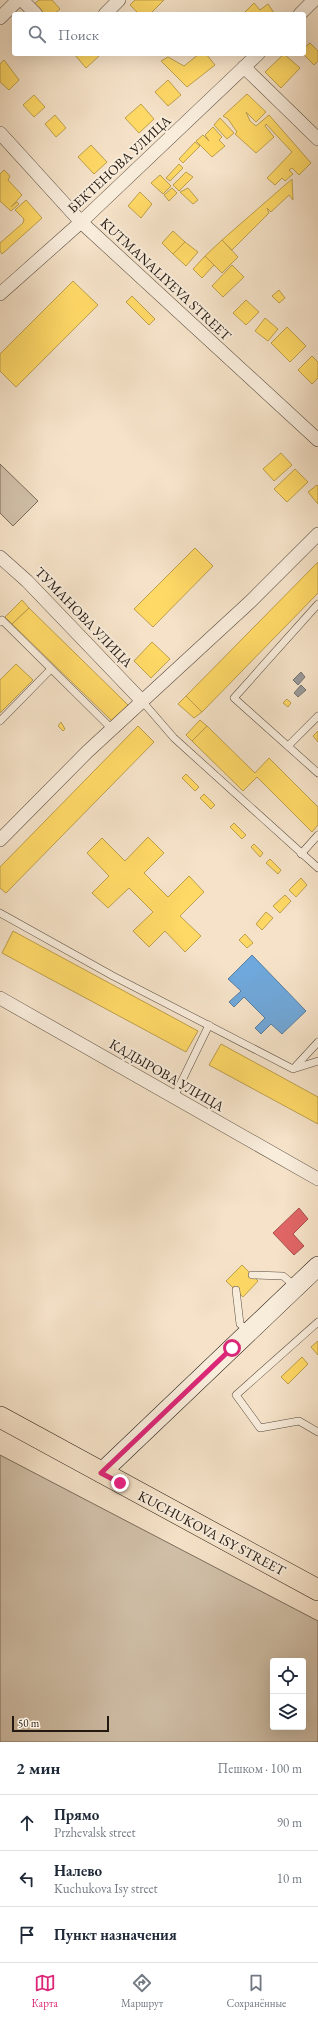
<!DOCTYPE html>
<html lang="ru">
<meta charset="utf-8">
<style>
body{margin:0;font-family:"EB Garamond",serif;background:#f6f6f7;color:#1f2937}
.controls{position:absolute;right:12px;bottom:12px;display:grid;overflow:hidden;border-radius:4px;box-shadow:0 4px 16px #0002}
.controls button{width:36px;height:36px;display:grid;place-items:center;padding:0;border:0;border-bottom:1px solid #e0e1e3;background:#fff;color:#1f2937;font:20px sans-serif}
.scale{position:absolute;left:12px;bottom:10px;width:97px;box-sizing:border-box;padding-left:4px;border:2px solid #241911;border-top:0;font-size:11px;line-height:14px;white-space:nowrap;color:#241911;-webkit-text-stroke:3px #f8ecdb;paint-order:stroke}
.stop{position:absolute;width:12px;height:12px;margin:-9px;border:3px solid #db2777;border-radius:50%;background:#fff}
.stop.end{background:#db2777;border-color:#fff;box-shadow:0 1px 4px #0008}
.list{margin:0;padding:0;list-style:none}
h2{display:flex;justify-content:space-between;align-items:center;height:52px;margin:0;padding:0 16px;font-size:17px}
h2 small{font-size:13px;font-weight:400;color:#747a83}
.list li{display:grid;grid-template-columns:26px 1fr auto;gap:12px;align-items:center;box-sizing:border-box;height:56px;padding:0 16px;border-top:1px solid #e0e1e3}
.list b{display:block;font-size:15px;white-space:nowrap}
.list p{margin:0;font-size:13px;white-space:nowrap;color:#747a83}
.list em{font-size:13px;font-style:normal;color:#747a83}
.icon{flex:none;width:22px;height:22px;fill:none;stroke:currentColor;stroke-width:2;stroke-linecap:round;stroke-linejoin:round}
.map{position:relative;flex:none;width:318px;height:1742px;overflow:hidden}
.search{position:absolute;background:#fff;box-shadow:0 4px 16px #0002;left:12px;right:12px;top:12px;height:44px;display:flex;align-items:center;gap:10px;box-sizing:border-box;padding:0 14px;border-radius:4px;color:#747a83;font-size:15px}
.sheet{height:220px;background:#fff}
nav{display:flex;justify-content:space-around;align-items:center;box-sizing:border-box;height:56px;border-top:1px solid #e0e1e3;background:#fff;font-size:11px;color:#747a83}
nav a{display:grid;justify-items:center;gap:2px}
nav .on{color:#db2777}
.map>svg:first-child{display:block}
.green{fill:#d1c0a9;stroke:#7a6c5d;fill-rule:evenodd}
.homes{fill:#ffd966;stroke:#bd9f4c}
.shops{fill:#e06666;stroke:#a84f4c}
.schools{fill:#6fa8dc;stroke:#587d9f}
.industry{fill:#999;stroke:#767370}
.lines{fill:none;stroke-linecap:round;stroke-linejoin:round}
.service-casing{stroke:#584b3f;stroke-width:8}
.minor-casing{stroke:#584b3f;stroke-width:14}
.secondary-casing{stroke:#241911;stroke-width:20}
.primary-casing{stroke:#241911;stroke-width:22}
.service{stroke:#f8ecdb;stroke-width:7}
.minor{stroke:#f8ecdb;stroke-width:13}
.secondary{stroke:#f8ecdb;stroke-width:19}
.primary{stroke:#f5e2c8;stroke-width:21}
.route{stroke:#db2777;stroke-width:5}
.labels{text-anchor:middle;stroke-width:4;stroke-linejoin:round;paint-order:stroke}
.street-label{font-size:14px;fill:#241911;stroke:#f8ecdb}
</style>
<div class="map">
<svg width="318" height="1742" viewBox="0 0 318 1742">
<rect width="100%" height="100%" fill="#f5e2c8"/>
<filter id="stains"><feTurbulence type="fractalNoise" baseFrequency=".005" numOctaves="4"/><feColorMatrix values="0 0 0 0 .2 0 0 0 0 .09 0 0 0 0 .02 0 0 0 .5 -.17"/></filter>
<radialGradient id="worn" r=".72"><stop offset=".6" stop-color="#630" stop-opacity="0"/><stop offset="1" stop-color="#630" stop-opacity=".3"/></radialGradient>
<g class="green">
<path d="M0,464l38,37 -25,25 -13,-13z"/>
<path d="M0,1455l318,166v121h-318zM273,1661h30v66h-30z"/>
</g>
<g class="homes">
<path d="M39,0h13l8,9 -6,5h-12l-9,-9z"/>
<path d="M135,0h29l-14,14h-11l-9,-9z"/>
<path d="M254,3l6,7 8,-6 6,9 -31,1z"/>
<path d="M310,43l8,8v10l-4,4 -11,-11 1,-6z"/>
<path d="M74,54h23l2,2 -13,12z"/>
<path d="M199,54h7l9,11 -28,22 -26,-26 7,-4 16,9z"/>
<path d="M284,54l16,14 -19,20 -16,-16z"/>
<path d="M4,60l15,20 -10,10 -9,-8v-18z"/>
<path d="M168,80l13,15 -13,11 -13,-14z"/>
<path d="M247,94l19,18 -10,10 -10,-10 4,9 6,5 13,-11 42,48 -12,12 -7,-7 -3,2 4,4 -8,7 -3,-3 -7,7 -8,-7 25,-26 -26,-28 -1,2 9,11 -18,16 -21,-19 2,-2 -9,-13 -5,-3z"/>
<path d="M34,95l11,12 -11,10 -11,-12z"/>
<path d="M141,104l13,15 -15,14 -14,-15z"/>
<path d="M55,115l11,13 -10,9 -11,-13z"/>
<path d="M220,118l14,15 -7,6 -13,-14z"/>
<path d="M213,127l9,10 -3,3 6,6 -13,11 -16,-16 7,-6 6,6 -4,-6z"/>
<path d="M195,142l5,4 -17,17 -4,-4z"/>
<path d="M91,145l16,17 -13,12 -16,-17z"/>
<path d="M179,164l4,4 -13,13 -4,-3z"/>
<path d="M4,170l6,6 -2,4 14,15 -11,12 6,-5 2,2 -8,7 -11,-10v-27z"/>
<path d="M186,172l7,5 -14,14 -6,-6z"/>
<path d="M160,175l11,11 -8,8 -12,-11z"/>
<path d="M292,179l1,21 -4,-5 -18,17 -4,-4 2,5 -37,37 -10,-10z"/>
<path d="M172,188l5,5 -8,8 -5,-6z"/>
<path d="M188,188l10,12 -5,4 -13,-12z"/>
<path d="M140,192l12,12 -11,14 -13,-12z"/>
<path d="M26,200l16,18 -40,36 -2,-3v-8l23,-20 1,-4 -9,-9z"/>
<path d="M173,231l12,11 -12,12 -11,-11z"/>
<path d="M222,240l16,17 -16,16 -17,-17z"/>
<path d="M185,242l13,10 -12,14 -13,-12z"/>
<path d="M205,256l9,9 -12,13 -9,-9z"/>
<path d="M232,265l12,12 -21,20 -11,-11z"/>
<path d="M73,281l25,24 -82,82 -16,-16v-17z"/>
<path d="M279,290l6,8 -6,5 -7,-7z"/>
<path d="M132,296l23,23 -6,6 -23,-23z"/>
<path d="M246,300l13,12 -13,13 -13,-12z"/>
<path d="M265,318l13,11 -10,12 -13,-10z"/>
<path d="M287,327l19,19 -16,16 -19,-19z"/>
<path d="M312,356l6,6v16l-6,6 -14,-14z"/>
<path d="M281,453l11,12 -18,16 -11,-12z"/>
<path d="M295,469l13,13 -21,20 -13,-13z"/>
<path d="M317,485l1,1v18l-10,-12z"/>
<path d="M195,548l18,18 -60,61 -19,-18z"/>
<path d="M318,562v31l-116,119 -16,-16z"/>
<path d="M22,600l7,8 -17,16 -7,-7z"/>
<path d="M29,608l99,97 -16,16 -100,-97z"/>
<path d="M152,642l18,17 -19,19 -17,-17z"/>
<path d="M16,664l17,16 -33,33v-33z"/>
<path d="M186,696l16,16 -8,6 -16,-14z"/>
<path d="M287,699l4,4 -3,4 -5,-4z"/>
<path d="M200,720l7,6 -15,15 -6,-6z"/>
<path d="M61,722l4,7 -2,2 -5,-5z"/>
<path d="M138,726l16,16 -148,151 -6,-5v-21z"/>
<path d="M207,726l48,47 14,-15 49,49v18l-6,7 -55,-55 -14,14 -51,-50z"/>
<path d="M318,731v11l-5,-6z"/>
<path d="M186,774l13,13 -4,4 -13,-13z"/>
<path d="M204,794l11,11 -4,4 -11,-11z"/>
<path d="M234,823l12,12 -4,4 -12,-12z"/>
<path d="M148,837l16,16 -20,20 24,24 21,-21 15,16 -24,24 21,20 -16,16 -20,-21 -16,16 -16,-16 20,-19 -24,-24 -21,20 -16,-15 17,-17 -22,-23 15,-15 23,23z"/>
<path d="M254,844l9,9 -3,4 -9,-10z"/>
<path d="M270,859l11,11 -3,4 -12,-11z"/>
<path d="M301,878l6,7 -11,12 -7,-7z"/>
<path d="M285,895l6,6 -11,12 -7,-7z"/>
<path d="M266,912l7,6 -11,12 -6,-6z"/>
<path d="M13,931l185,100 -12,21 -184,-99z"/>
<path d="M245,934l8,9 -6,5 -8,-8z"/>
<path d="M221,1044l97,53v27l-109,-59z"/>
<path d="M242,1265l16,16 -15,16 -17,-16z"/>
<path d="M318,1341v14l-7,-8z"/>
<path d="M302,1357l6,7 -20,20 -7,-7z"/>
</g>
<path class="shops" d="M299,1208l9,11 -15,15 11,12 -10,9 -21,-22z"/>
<path class="schools" d="M252,955l54,56 -24,23 -11,-10 -10,10 -6,-6 10,-10 -21,-21 -10,10 -5,-5 12,-11 -13,-12z"/>
<g class="industry">
<path d="M301,672l4,5 -7,8 -5,-5z"/>
<path d="M301,685l5,5 -8,7 -4,-4z"/>
</g>
<g class="lines">
<g class="service-casing">
<g id="service">
<path d="M318,604l-84,94 84,75"/>
<path d="M0,622l2,-2 110,109"/>
<path d="M142,701l32,37 144,130"/>
<path d="M0,721l51,-52"/>
<path d="M288,746l30,-30"/>
<path d="M301,854l17,-19"/>
<path d="M0,913l113,63 180,93 25,-8"/>
<path d="M295,1067l23,-25"/>
<path d="M174,1097l35,-72"/>
<path d="M252,1275l31,1 12,10"/>
<path d="M236,1290l4,34 9,8"/>
<path d="M318,1322l-82,73 24,33 39,-7 19,11"/>
</g>
</g>
<g class="minor-casing">
<g id="minor">
<path d="M22,0l14,14"/>
<path d="M105,14l14,-14"/>
<path d="M300,14l14,-14"/>
<path d="M0,18l18,-18"/>
<path d="M244,67l74,72"/>
<path d="M0,133l81,89 237,218"/>
<path d="M0,294l81,-72 177,-168"/>
<path d="M0,557l27,24 115,120"/>
<path d="M0,840l87,-88 164,-151 67,-67"/>
<path d="M0,998l318,181"/>
</g>
</g>
<g class="secondary-casing">
<path id="secondary" d="M101,1473l217,-207"/>
</g>
<g class="primary-casing">
<path id="primary" d="M0,1417l318,173"/>
</g>
<use href="#service" class="service"/>
<use href="#minor" class="minor"/>
<use href="#secondary" class="secondary"/>
<use href="#primary" class="primary"/>
</g>
<g class="lines">
<path class="route" d="M120,1483l-19,-10 131,-125"/>
</g>
<g class="labels">
<g class="street-label">
<text transform="translate(119 164) rotate(-43)" y="5">БЕКТЕНОВА УЛИЦА</text>
<text transform="translate(166 279) rotate(43)" y="5">KUTMANALIYEVA STREET</text>
<text transform="translate(84 617) rotate(46)" y="5">ТУМАНОВА УЛИЦА</text>
<text transform="translate(167 1075) rotate(30)" y="5">КАДЫРОВА УЛИЦА</text>
<text transform="translate(212 1533) rotate(28)" y="5">KUCHUKOVA ISY STREET</text>
</g>
</g>
<rect width="100%" height="100%" filter="url(#stains)"/>
<rect width="100%" height="100%" fill="url(#worn)"/>
</svg>
<div class="controls">
<button><svg class="icon" aria-label="locate" viewBox="0 0 24 24"><circle cx="12" cy="12" r="6"/><path d="M12 2v4M12 18v4M2 12h4M18 12h4"/></svg></button>
<button><svg class="icon" aria-label="layers" viewBox="0 0 24 24"><path d="M12 4l9 5-9 5-9-5zM3 14l9 5 9-5"/></svg></button>
</div>
<div class="scale">50 m</div>
<div class="stop" style="left:232px;top:1348px"></div>
<div class="stop end" style="left:120px;top:1483px"></div>
<div class="search"><svg class="icon" aria-label="search" viewBox="0 0 24 24"><circle cx="10" cy="10" r="6"/><path d="M15 15l6 6"/></svg>Поиск</div>
</div>
<section class="sheet">
<h2>2 мин<small>Пешком · 100 m</small></h2>
<ul class="list">
<li><svg class="icon" aria-label="ahead" viewBox="0 0 24 24"><path d="M12 20V5M6 11l6-6 6 6"/></svg><div><b>Прямо</b><p>Przhevalsk street</p></div><em>90 m</em></li>
<li><svg class="icon" aria-label="left" viewBox="0 0 24 24"><path d="M17 20v-9H6M10 6l-5 5 5 5"/></svg><div><b>Налево</b><p>Kuchukova Isy street</p></div><em>10 m</em></li>
<li><svg class="icon" aria-label="arrive" viewBox="0 0 24 24"><path d="M6 21V4h12l-3 4 3 4H6"/></svg><div><b>Пункт назначения</b></div></li>
</ul>
</section>
<nav>
<a class="on"><svg class="icon" aria-label="map" viewBox="0 0 24 24"><path d="M3 6l6-2 6 2 6-2v14l-6 2-6-2-6 2zM9 4v14M15 6v14"/></svg>Карта</a>
<a><svg class="icon" aria-label="directions" viewBox="0 0 24 24"><path d="M12 3l9 9-9 9-9-9zM9 14v-3h6M13 9l2 2-2 2"/></svg>Маршрут</a>
<a><svg class="icon" aria-label="saved" viewBox="0 0 24 24"><path d="M7 4h10v16l-5-4-5 4z"/></svg>Сохранённые</a>
</nav>
